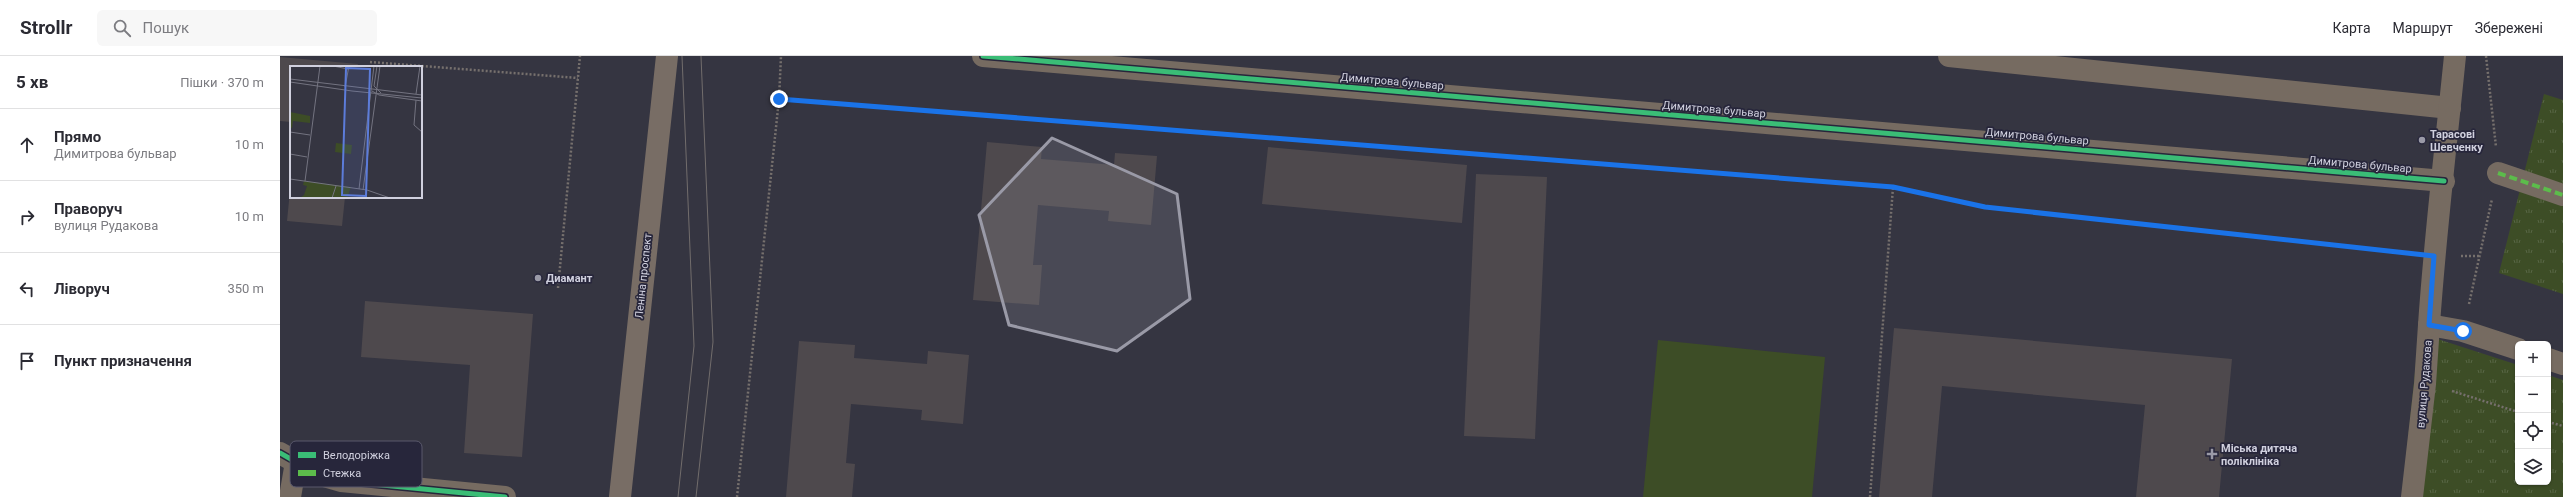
<!DOCTYPE html>
<html lang="uk">
<meta charset="utf-8">
<style>
body{margin:0;font-family:Roboto,sans-serif;background:#f7f7f7;color:#2b2b33}
.controls{position:absolute;right:12px;bottom:12px;display:grid;overflow:hidden;border-radius:6px;box-shadow:0 1px 3px #0004}
.controls button{width:36px;height:36px;display:grid;place-items:center;padding:0;border:0;border-bottom:1px solid #e1e1e2;background:#fff;color:#2b2b33;font:20px sans-serif}
.stop{position:absolute;width:12px;height:12px;margin:-9px;border:3px solid #1a73e8;border-radius:50%;background:#fff}
.stop.end{background:#1a73e8;border-color:#fff;box-shadow:0 1px 4px #0008}
.list{margin:0;padding:0;list-style:none}
h2{display:flex;justify-content:space-between;align-items:center;height:52px;margin:0;padding:0 16px;font-size:17px}
h2 small{font-size:13px;font-weight:400;color:#7c7c81}
.list li{display:grid;grid-template-columns:26px 1fr auto;gap:12px;align-items:center;box-sizing:border-box;height:72px;padding:0 16px;border-top:1px solid #e1e1e2}
.list b{display:block;font-size:15px;white-space:nowrap}
.list p{margin:0;font-size:13px;white-space:nowrap;color:#7c7c81}
.list em{font-size:13px;font-style:normal;color:#7c7c81}
.icon{flex:none;width:22px;height:22px;fill:none;stroke:currentColor;stroke-width:2;stroke-linecap:round;stroke-linejoin:round}
.map{position:relative;flex:none;width:2283px;height:441px;overflow:hidden}
header{display:flex;align-items:center;gap:24px;box-sizing:border-box;height:56px;padding:0 20px;background:#fff;border-bottom:1px solid #e1e1e2}
header strong{font-size:19px}
nav{display:flex;gap:22px;margin-inline-start:auto;font-size:14px}
.search{width:280px;height:36px;background:#f7f7f7;display:flex;align-items:center;gap:10px;box-sizing:border-box;padding:0 14px;border-radius:6px;color:#7c7c81;font-size:15px}
main{display:flex}
aside{flex:1;background:#fff}
.map>svg:first-child{display:block}
.park{fill:url(#park-tufts)}
.pitch{fill:#3d4d26}
.building{fill:#4e494d}
.lines{fill:none;stroke-linecap:round;stroke-linejoin:round}
.path{stroke:#76706d;stroke-width:2.5;stroke-dasharray:2 2;stroke-linecap:butt}
.pedestrian{stroke:#766b61;stroke-width:22}
.minor{stroke:#766b61;stroke-width:22}
.tertiary{stroke:#766b61;stroke-width:22}
.secondary{stroke:#786d65;stroke-width:22}
.tram{stroke:#726d6c;stroke-width:1}
.quiet{stroke:#5cbc4b;stroke-width:4;stroke-dasharray:8 4;stroke-linecap:butt}
.cycleway-casing{stroke:#27263b;stroke-width:8}
.cycleway{stroke:#3abd76;stroke-width:5}
.route{stroke:#1a73e8;stroke-width:5}
.marked{fill:#9a9aa7;fill-opacity:0.2;stroke:#9a9aa7;stroke-width:3;stroke-linejoin:round}
.poi-dot{fill:#9a9aa7;stroke:#27263b;stroke-width:1.5}
.labels{text-anchor:middle;stroke-width:3.5;stroke-linejoin:round;paint-order:stroke}
.street-label{font-size:11px;fill:#d0d0de;stroke:#27263b}
.poi-label{font-size:11px;font-weight:bold;fill:#d0d0de;stroke:#27263b;text-anchor:start}
.inset-road{fill:none;stroke:#737380;stroke-width:1}
.view{fill:#5c7cda;fill-opacity:0.15;stroke:#5c7cda;stroke-width:2}
.inset-edge{fill:none;stroke:#d0d0de;stroke-width:2}
.key{fill:#27263b;stroke:#5a596c;stroke-width:1}
.key-label{font-size:11px;fill:#d0d0de}
</style>
<header>
<strong>Strollr</strong>
<div class="search"><svg class="icon" aria-label="search" viewBox="0 0 24 24"><circle cx="10" cy="10" r="6"/><path d="M15 15l6 6"/></svg>Пошук</div>
<nav><a>Карта</a><a>Маршрут</a><a>Збережені</a></nav>
</header>
<main>
<aside>
<h2>5 хв<small>Пішки · 370 m</small></h2>
<ul class="list">
<li><svg class="icon" aria-label="ahead" viewBox="0 0 24 24"><path d="M12 20V5M6 11l6-6 6 6"/></svg><div><b>Прямо</b><p>Димитрова бульвар</p></div><em>10 m</em></li>
<li><svg class="icon" aria-label="right" viewBox="0 0 24 24"><path d="M7 20v-9h11M14 6l5 5-5 5"/></svg><div><b>Праворуч</b><p>вулиця Рудакова</p></div><em>10 m</em></li>
<li><svg class="icon" aria-label="left" viewBox="0 0 24 24"><path d="M17 20v-9H6M10 6l-5 5 5 5"/></svg><div><b>Ліворуч</b></div><em>350 m</em></li>
<li><svg class="icon" aria-label="arrive" viewBox="0 0 24 24"><path d="M6 21V4h12l-3 4 3 4H6"/></svg><div><b>Пункт призначення</b></div></li>
</ul>
</aside>
<div class="map">
<svg width="2283" height="441" viewBox="0 0 2283 441">
<defs>
<pattern id="park-tufts" width="24" height="20" patternUnits="userSpaceOnUse"><rect width="24" height="20" fill="#3d4d26"/><path d="M3 7l-1-3M5 7V3M7 7l1-3M15 17l-1-3M17 17v-4M19 17l1-3" fill="none" stroke="#586645"/></pattern>
</defs>
<rect width="100%" height="100%" fill="#353541"/>
<g class="park">
<path d="M2264,38l19,6v194l-64,-21z"/>
<path d="M2139,277l99,32v117h30v-107l15,5v117h-161z"/>
</g>
<path class="pitch" d="M1378,284l167,17 -13,140h-169z"/>
<g class="building">
<path d="M0,1l78,7 -1,3h-66v55l-11,-1z"/>
<path d="M707,86l55,5 -1,12 73,6 1,-12 42,3 -6,69 -43,-4 1,-10 -71,-6 -5,60h9l-3,40 -66,-5z"/>
<path d="M988,91l199,18 -5,58 -200,-19z"/>
<path d="M1196,118l71,3 -12,262 -71,-3z"/>
<path d="M10,135l1,6h54l-3,29 -55,-5z"/>
<path d="M85,245l168,13 -11,143 -58,-4 6,-88 -109,-8z"/>
<path d="M1614,272l338,31 -13,138h-83l9,-92 -203,-19 -10,111h-53z"/>
<path d="M519,285l56,4 -1,13 73,6 1,-13 41,4 -6,69 -42,-4 1,-10 -71,-6 -5,59 9,1 -3,33h-66z"/>
</g>
<g class="lines">
<g class="path">
<path d="M2206,0l10,91"/>
<path d="M90,6l208,16"/>
<path d="M499,43l1114,88 92,20 422,46"/>
<path d="M2181,200h19"/>
<path d="M278,232l22,-232"/>
<path d="M2189,248l23,-105"/>
<path d="M2172,335l66,21"/>
<path d="M2268,366l15,4"/>
<path d="M457,441l42,-398 2,-43"/>
<path d="M1590,441l23,-310"/>
</g>
<path class="pedestrian" d="M2218,117l65,22"/>
<g class="minor">
<path d="M0,397l37,21 24,7 164,16"/>
<path d="M10,441l6,-35"/>
<path d="M2132,441l13,-113 4,-59"/>
</g>
<g class="tertiary">
<path d="M703,0l1461,125"/>
<path d="M1669,0l501,52"/>
<path d="M2175,0c-9,90 -20,179 -26,269l34,6 55,18"/>
<path d="M2268,303l15,5"/>
</g>
<path class="secondary" d="M340,441l47,-441"/>
<g class="tram">
<path d="M398,441l16,-151 -12,-290"/>
<path d="M416,441l17,-155 -12,-286"/>
</g>
<path class="quiet" d="M2218,117l65,22"/>
<g class="cycleway-casing">
<g id="cycleway">
<path d="M703,0l1461,125"/>
<path d="M0,397l37,21 24,7 164,16"/>
</g>
</g>
<use href="#cycleway" class="cycleway"/>
</g>
<g class="lines">
<path class="route" d="M499,43l1114,88 92,20 449,49 -5,69 34,6"/>
</g>
<path class="marked" d="M772,82l125,56 13,105 -73,52 -108,-26 -30,-110z"/>
<g class="poi-dot">
<circle cx="2142" cy="84" r="4"/>
<circle cx="258" cy="222" r="4"/>
<path d="M1930 392h4v4h4v4h-4v4h-4v-4h-4v-4h4z"/>
</g>
<g class="labels">
<g class="street-label">
<text transform="translate(1112 25) rotate(5)" y="4">Димитрова бульвар</text>
<text transform="translate(1434 53) rotate(5)" y="4">Димитрова бульвар</text>
<text transform="translate(1757 80) rotate(5)" y="4">Димитрова бульвар</text>
<text transform="translate(2080 108) rotate(5)" y="4">Димитрова бульвар</text>
<text transform="translate(363 220) rotate(-84)" y="4">Леніна проспект</text>
<text transform="translate(2144 328) rotate(-85)" y="4">вулиця Рудакова</text>
</g>
<g class="poi-label">
<text x="2150" y="82">Тарасові<tspan x="2150" dy="13">Шевченку</tspan></text>
<text x="266" y="226">Диамант</text>
<text x="1941" y="396">Міська дитяча<tspan x="1941" dy="13">поліклініка</tspan></text>
</g>
</g>
<g transform="translate(10 10)">
<rect width="132" height="132" fill="#353541"/>
<path d="M0,46l20,4v7l-17,-2 -1,7 -2,-1zM14,115l47,6 -4,11h-47l4,-3 3,-9 -4,-1z" fill="#3d4d26"/>
<path d="M46,77l16,2 -1,9 -16,-2z" fill="#3d4d26"/>
<path class="inset-road" d="M43,0l15,3M87,0l-3,20 7,7M0,13l132,16M0,16l62,9 70,7M55,21l4,-21M82,25l7,4 43,6M126,28l4,-28M126,34l-2,25 8,7M0,66l20,3M0,88l17,3M0,113l77,11 23,8M15,115l15,-115M69,123l15,-123M73,124l17,-124M42,132l4,-12"/>
<path class="view" d="M56,2l24,1 -4,127 -24,-1z"/>
<rect width="132" height="132" class="inset-edge"/>
</g>
<rect x="10" y="385" width="132" height="46" rx="6" class="key"/>
<rect x="18" y="396" width="18" height="6" fill="#3abd76"/>
<rect x="18" y="414" width="18" height="6" fill="#5cbc4b"/>
<g class="key-label">
<text x="43" y="403">Велодоріжка</text>
<text x="43" y="421">Стежка</text>
</g>
</svg>
<div class="controls">
<button>+</button>
<button>−</button>
<button><svg class="icon" aria-label="locate" viewBox="0 0 24 24"><circle cx="12" cy="12" r="6"/><path d="M12 2v4M12 18v4M2 12h4M18 12h4"/></svg></button>
<button><svg class="icon" aria-label="layers" viewBox="0 0 24 24"><path d="M12 4l9 5-9 5-9-5zM3 14l9 5 9-5"/></svg></button>
</div>
<div class="stop" style="left:2183px;top:275px"></div>
<div class="stop end" style="left:499px;top:43px"></div>
</div>
</main>
